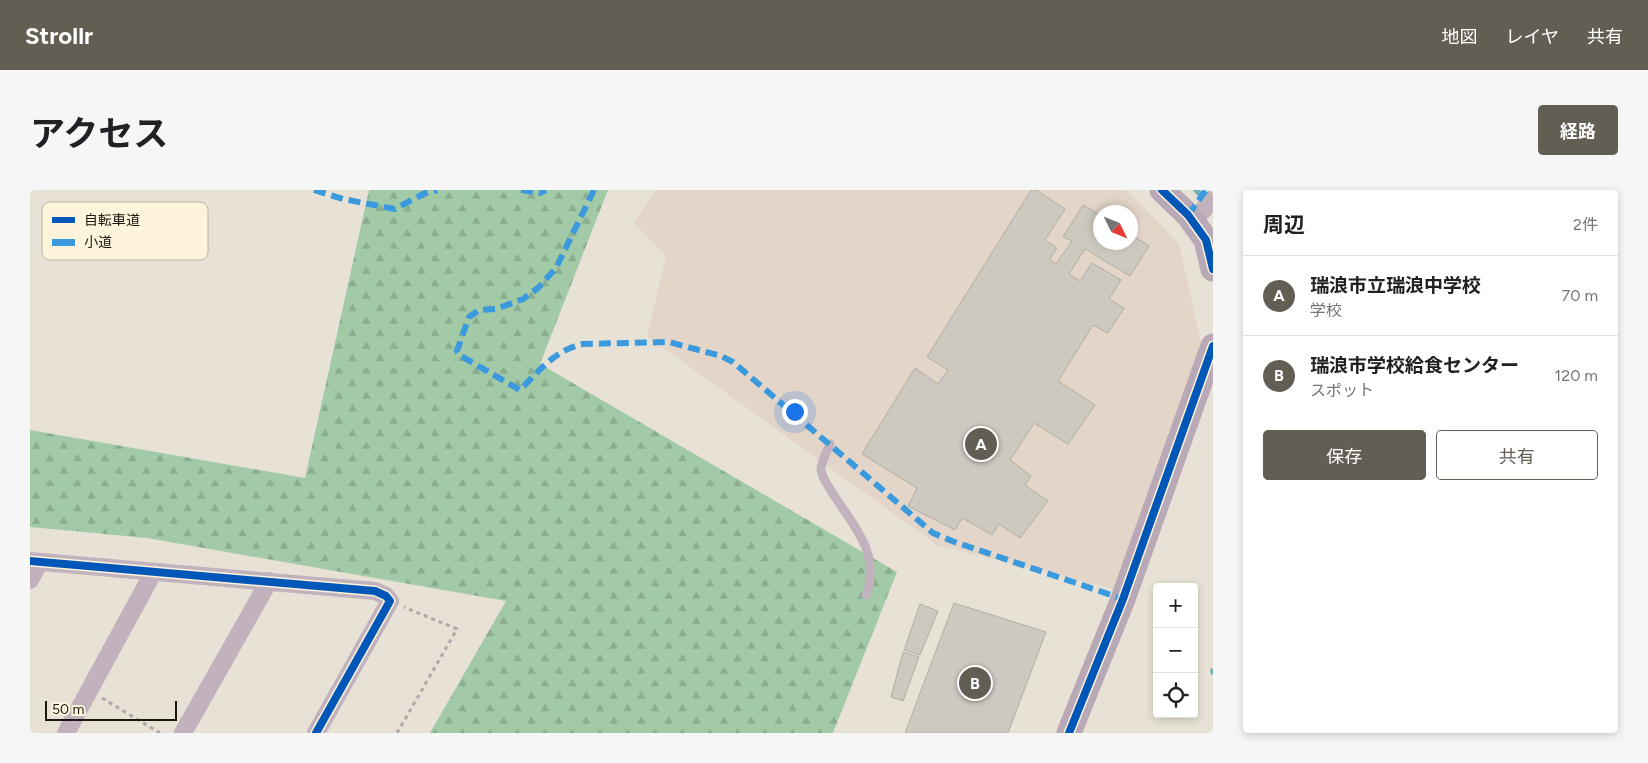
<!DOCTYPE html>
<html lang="ja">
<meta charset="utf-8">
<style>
body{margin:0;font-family:Figtree,"Noto Sans JP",sans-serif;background:#f6f6f6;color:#202124}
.controls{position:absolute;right:15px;bottom:15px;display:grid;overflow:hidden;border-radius:5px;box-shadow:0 2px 8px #0003}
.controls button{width:45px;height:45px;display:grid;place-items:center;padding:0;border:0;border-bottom:1px solid #e0e0e0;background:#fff;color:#202124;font:25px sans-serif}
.compass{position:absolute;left:1063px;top:15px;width:45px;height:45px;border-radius:50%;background:#fff;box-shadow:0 2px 8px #0003;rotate:133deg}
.scale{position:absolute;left:15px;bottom:12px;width:132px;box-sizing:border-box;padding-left:5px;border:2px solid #1a170e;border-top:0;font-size:14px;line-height:18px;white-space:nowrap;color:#1a170e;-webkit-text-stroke:4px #fdf4db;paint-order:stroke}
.you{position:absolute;left:764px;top:221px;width:18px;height:18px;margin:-12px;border:4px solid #fff;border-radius:50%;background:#1a73e8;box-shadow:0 0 0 8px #1a73e833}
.badge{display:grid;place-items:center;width:32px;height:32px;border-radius:50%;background:#625e54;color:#fff;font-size:16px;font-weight:700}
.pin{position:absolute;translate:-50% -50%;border:2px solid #fff;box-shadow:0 1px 5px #0006}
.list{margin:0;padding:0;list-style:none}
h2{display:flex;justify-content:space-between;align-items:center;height:65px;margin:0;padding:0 20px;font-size:21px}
h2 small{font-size:16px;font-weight:400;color:#757577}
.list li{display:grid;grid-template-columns:32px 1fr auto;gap:15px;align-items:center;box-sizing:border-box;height:80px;padding:0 20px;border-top:1px solid #e0e0e0}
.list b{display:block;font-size:19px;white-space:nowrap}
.list p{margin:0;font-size:16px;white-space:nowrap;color:#757577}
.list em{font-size:16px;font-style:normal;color:#757577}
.actions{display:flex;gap:10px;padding:15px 20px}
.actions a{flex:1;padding:11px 0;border:1px solid #625e54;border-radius:5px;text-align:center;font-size:18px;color:#625e54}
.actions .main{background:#625e54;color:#fff}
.icon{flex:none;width:28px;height:28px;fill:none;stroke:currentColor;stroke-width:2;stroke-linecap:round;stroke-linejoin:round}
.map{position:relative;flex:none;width:1183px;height:543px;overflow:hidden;border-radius:5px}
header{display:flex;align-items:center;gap:30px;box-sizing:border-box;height:70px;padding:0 25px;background:#625e54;color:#fff}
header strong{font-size:24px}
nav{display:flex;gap:28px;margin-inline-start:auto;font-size:18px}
.intro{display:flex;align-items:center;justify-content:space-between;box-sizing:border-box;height:120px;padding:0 30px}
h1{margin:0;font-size:35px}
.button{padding:12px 22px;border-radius:5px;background:#625e54;color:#fff;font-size:18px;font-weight:700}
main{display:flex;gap:30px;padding:0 30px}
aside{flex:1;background:#fff;border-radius:5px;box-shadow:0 2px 8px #0003}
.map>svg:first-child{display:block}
.education{fill:#e3d5c7;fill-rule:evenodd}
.forest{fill:url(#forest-firs)}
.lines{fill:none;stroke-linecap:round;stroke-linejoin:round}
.stream{stroke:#6eb0b2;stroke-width:5.5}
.building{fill:#cec9c0;stroke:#b2ada3}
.path{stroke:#b2a7ab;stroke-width:3;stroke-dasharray:4 4;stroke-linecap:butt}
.lane{stroke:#c2b2bd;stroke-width:9}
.street{stroke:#c2b2bd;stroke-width:18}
.secondary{stroke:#b9a8b5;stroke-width:25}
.quiet{stroke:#3b9ade;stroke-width:6;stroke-dasharray:12 6;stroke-linecap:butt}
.cycleway-casing{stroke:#fdf4db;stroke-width:11}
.cycleway{stroke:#0057b8;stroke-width:8}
.key{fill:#fdf4db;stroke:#b9b29e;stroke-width:1}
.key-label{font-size:14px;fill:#1a170e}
</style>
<header>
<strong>Strollr</strong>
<nav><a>地図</a><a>レイヤ</a><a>共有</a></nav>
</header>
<div class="intro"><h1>アクセス</h1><a class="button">経路</a></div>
<main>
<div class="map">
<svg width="1183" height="543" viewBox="0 0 1183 543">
<defs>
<pattern id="forest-firs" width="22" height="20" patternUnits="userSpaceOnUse" patternTransform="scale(1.25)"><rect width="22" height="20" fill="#a2caa7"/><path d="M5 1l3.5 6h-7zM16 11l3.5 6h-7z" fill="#8bad8f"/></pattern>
</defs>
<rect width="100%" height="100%" fill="#e8e2d6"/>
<path class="education" d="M626,0h471l52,54 22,99 -88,246 -176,-44 -290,-209 19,-80 -32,-33zM1070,22h30v30h-30z"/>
<path class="forest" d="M339,0h239l-68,174 357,208 -64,161h-403l76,-132 -359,-63 -117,-11v-97l275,48z"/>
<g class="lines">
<g class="stream">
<path d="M1166,0l12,12"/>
<path d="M1183,481v1"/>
</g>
</g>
<g class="building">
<path d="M1001,0h5l29,19 -20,31 12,8 -7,11 6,5 16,-23 -9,-4 20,-32 17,10v27h30v-8l19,12 -19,30 -45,-27 -16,25 11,7 12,-18 29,17 -12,19 15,9 -16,25 -15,-8 -35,56 37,24 -27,39 -34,-21 -24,37 21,16 -6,9 23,16 -28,37 -21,-14 -7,11 -30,-17 -7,12 -47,-24 9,-18 -55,-34 53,-86 23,16 10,-14 -21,-13z"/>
<path d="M924,413l92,29 -38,101h-103z"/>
<path d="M890,414l18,7 -18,44 -16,-5z"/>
<path d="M873,462l16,5 -16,44 -12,-4z"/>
</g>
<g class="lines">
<g class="path">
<path d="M72,508l58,35"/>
<path d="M367,543l60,-104 -53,-22"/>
</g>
<path class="lane" d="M800,254c-3,7 -9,19 -9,26 1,8 8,17 12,24 21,32 48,60 33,101"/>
<g class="street">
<path d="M1163,31l20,-22"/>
<path d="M0,371l345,30 11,5 4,5 -74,132"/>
<path d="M0,390l9,-17"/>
<path d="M36,543l87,-160"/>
<path d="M153,543l86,-152"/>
</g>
<g class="secondary">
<path d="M1132,0l26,25 18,25 7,29"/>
<path d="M1039,543l54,-134 90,-253"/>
</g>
<g class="quiet">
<path d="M284,0l29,9 52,10 28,-15 14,-4"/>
<path d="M491,0l19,3 6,-3"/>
<path d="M564,0l-38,78 -18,20 -15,11 -27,10 -17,1 -10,7 -12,34 4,5 59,34c19,-19 35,-40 63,-46l86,-2 52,14 12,6 200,171 19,8 171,58"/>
<path d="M1158,25l18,-25"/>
</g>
<g class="cycleway-casing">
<g id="cycleway">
<path d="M1132,0l26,25 18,25 7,29"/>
<path d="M0,371l345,30 11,5 4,5 -74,132"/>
<path d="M1039,543l54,-134 90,-253"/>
</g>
</g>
<use href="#cycleway" class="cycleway"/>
</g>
<rect x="12" y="12" width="166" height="58" rx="8" class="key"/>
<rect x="22" y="27" width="23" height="6" fill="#0057b8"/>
<rect x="22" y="49" width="23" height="7" fill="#3b9ade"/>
<g class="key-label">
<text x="54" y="35">自転車道</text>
<text x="54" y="57">小道</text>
</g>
</svg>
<div class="controls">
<button>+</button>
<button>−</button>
<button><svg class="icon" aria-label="locate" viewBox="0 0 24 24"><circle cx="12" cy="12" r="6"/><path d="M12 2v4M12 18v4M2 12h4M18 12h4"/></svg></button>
</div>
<svg class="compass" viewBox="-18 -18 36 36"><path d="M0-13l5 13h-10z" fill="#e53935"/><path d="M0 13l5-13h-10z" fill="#757577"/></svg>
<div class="scale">50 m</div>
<div class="you"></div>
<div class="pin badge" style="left:951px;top:254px">A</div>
<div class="pin badge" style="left:945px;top:493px">B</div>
</div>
<aside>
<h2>周辺<small>2件</small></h2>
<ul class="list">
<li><span class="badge">A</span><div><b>瑞浪市立瑞浪中学校</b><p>学校</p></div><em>70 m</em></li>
<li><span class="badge">B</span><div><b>瑞浪市学校給食センター</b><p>スポット</p></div><em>120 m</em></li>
</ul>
<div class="actions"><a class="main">保存</a><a>共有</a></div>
</aside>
</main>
